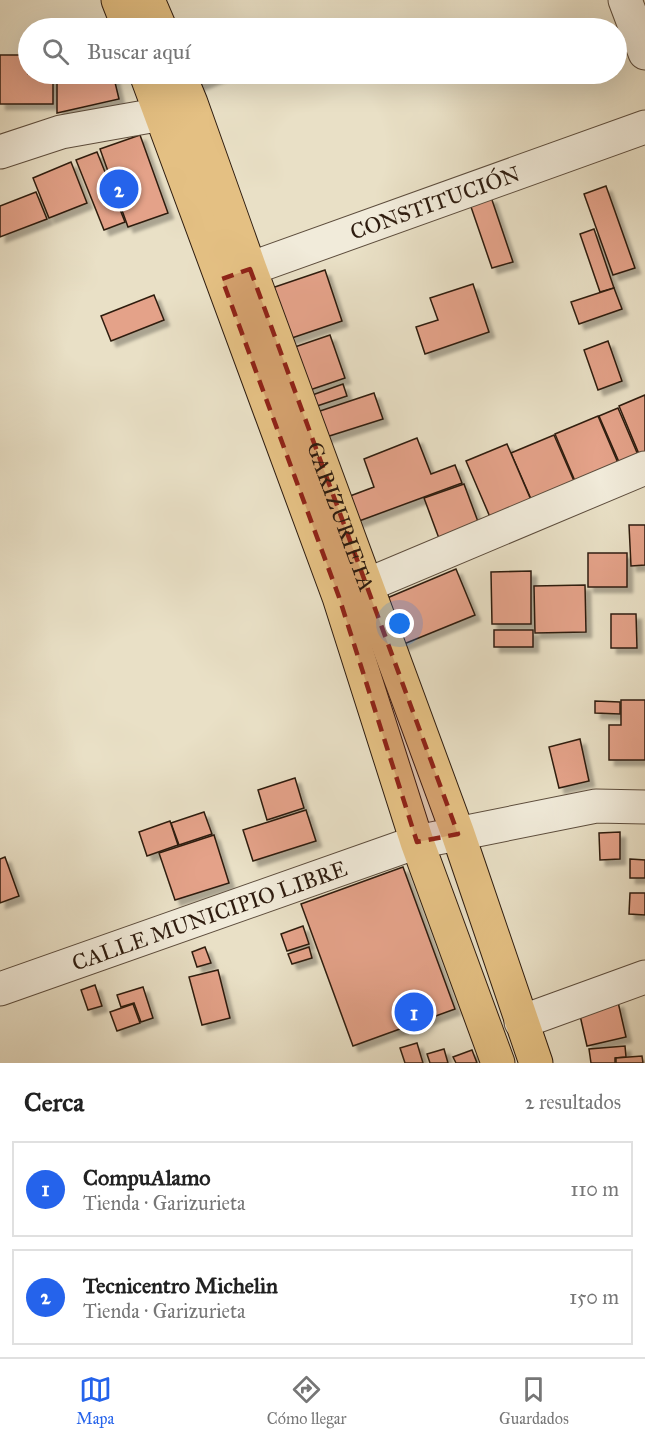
<!DOCTYPE html>
<html lang="es">
<meta charset="utf-8">
<style>
body{margin:0;font-family:"IM FELL Great Primer",serif;background:#f2f2f2;color:#222}
.you{position:absolute;left:400px;top:624px;width:21px;height:21px;margin:-15px;border:4px solid #fff;border-radius:50%;background:#1a73e8;box-shadow:0 0 0 9px #1a73e833}
.badge{display:grid;place-items:center;width:39px;height:39px;border-radius:50%;background:#2563eb;color:#fff;font-size:20px;font-weight:700}
.pin{position:absolute;translate:-50% -50%;border:3px solid #fff;box-shadow:0 2px 6px #0006}
.list{margin:0;padding:0;list-style:none}
h2{display:flex;justify-content:space-between;align-items:center;height:78px;margin:0;padding:0 24px;font-size:26px}
h2 small{font-size:20px;font-weight:400;color:#767676}
.list li{display:grid;grid-template-columns:39px 1fr auto;gap:18px;align-items:center;box-sizing:border-box;height:96px;margin:0 12px 12px;padding:0 12px;border:2px solid #e0e0e0;border-radius:0px}
.list b{display:block;font-size:22px;white-space:nowrap}
.list p{margin:0;font-size:20px;white-space:nowrap;color:#767676}
.list em{font-size:20px;font-style:normal;color:#767676}
.icon{flex:none;width:33px;height:33px;fill:none;stroke:currentColor;stroke-width:2;stroke-linecap:round;stroke-linejoin:round}
.map{position:relative;flex:none;width:645px;height:1063px;overflow:hidden}
.search{position:absolute;background:#fff;box-shadow:0 6px 24px #0002;left:18px;right:18px;top:18px;height:66px;display:flex;align-items:center;gap:15px;box-sizing:border-box;padding:0 21px;border-radius:33px;color:#767676;font-size:22px}
.sheet{height:294px;background:#fff}
nav{display:flex;justify-content:space-around;align-items:center;box-sizing:border-box;height:84px;border-top:2px solid #e0e0e0;background:#fff;font-size:16px;color:#767676}
nav a{display:grid;justify-items:center;gap:3px}
nav .on{color:#2563eb}
.map>svg:first-child{display:block}
.building{fill:#e4a289;stroke:#2e1c0f;stroke-width:1.5;filter:url(#shadow)}
.lines{fill:none;stroke-linecap:round;stroke-linejoin:round}
.minor-casing{stroke:#5d4d3d;stroke-width:35}
.major-casing{stroke:#2e1c0f;stroke-width:35}
.minor{stroke:#f1ebda;stroke-width:33}
.major{stroke:#e4c083;stroke-width:33}
.marked{fill:#8f2418;fill-opacity:0.2;stroke:#8f2418;stroke-width:4.5;stroke-dasharray:12 8;stroke-linejoin:round}
.labels{text-anchor:middle;stroke-width:6;stroke-linejoin:round;paint-order:stroke}
.street-label{font-size:22px;fill:#2e1c0f;stroke:#f1ebda}
</style>
<div class="map">
<svg width="645" height="1063" viewBox="0 0 645 1063">
<defs>
<filter id="shadow"><feDropShadow dx="5.5" dy="5.5" stdDeviation="1.5" flood-color="#0004"/></filter>
</defs>
<rect width="100%" height="100%" fill="#e9e0c6"/>
<filter id="stains"><feTurbulence type="fractalNoise" baseFrequency=".00333" numOctaves="4"/><feColorMatrix values="0 0 0 0 .2 0 0 0 0 .09 0 0 0 0 .02 0 0 0 .5 -.17"/></filter>
<radialGradient id="worn" r=".72"><stop offset=".6" stop-color="#630" stop-opacity="0"/><stop offset="1" stop-color="#630" stop-opacity=".3"/></radialGradient>
<g class="building">
<path d="M235,20l4,8h-23z"/>
<path d="M94,23l1,5h-52v-4z"/>
<path d="M0,55h28v19h25v30h-53z"/>
<path d="M57,74h56l6,25 -62,14z"/>
<path d="M187,74h38l-32,13z"/>
<path d="M140,135l28,78 -40,14 -28,-78z"/>
<path d="M97,152l28,70 -21,8 -28,-70z"/>
<path d="M71,162l16,41 -38,15 -16,-40z"/>
<path d="M606,186l29,82 -22,7 -29,-81z"/>
<path d="M36,192l11,27 -47,18v-31z"/>
<path d="M491,197l22,65 -21,6 -22,-64z"/>
<path d="M594,229l20,59 -14,4 -20,-58z"/>
<path d="M325,270l17,51 -62,21 -17,-51z"/>
<path d="M473,284l16,48 -64,22 -9,-27 22,-7 -8,-22z"/>
<path d="M614,288l8,21 -43,15 -8,-22z"/>
<path d="M154,295l10,25 -53,21 -10,-25z"/>
<path d="M330,335l15,43 -44,15 -15,-43z"/>
<path d="M608,341l14,40 -24,9 -14,-40z"/>
<path d="M343,384l4,12 -39,13 -4,-11z"/>
<path d="M374,393l9,26 -60,19 -9,-25z"/>
<path d="M645,395v57l-6,2 -20,-48z"/>
<path d="M618,408l20,47 -19,7 -20,-46z"/>
<path d="M598,416l20,47 -43,18 -20,-47z"/>
<path d="M554,435l20,46 -43,18 -20,-46z"/>
<path d="M417,438l14,36 24,-9 7,18 -111,41 -9,-25 32,-12 -10,-28z"/>
<path d="M507,444l24,56 -41,17 -24,-56z"/>
<path d="M464,484l16,43 -40,14 -16,-43z"/>
<path d="M629,525h16v40l-14,1z"/>
<rect x="588" y="553" width="39" height="34"/>
<path d="M456,569l19,46 -76,31 -19,-45z"/>
<path d="M531,571v53h-39l-1,-52z"/>
<path d="M585,585l1,47 -51,1 -1,-47z"/>
<path d="M611,614h25l1,34h-26z"/>
<rect x="494" y="630" width="39" height="17"/>
<path d="M621,700h24v60h-36v-35h12z"/>
<path d="M595,701l25,1v12l-25,-1z"/>
<path d="M580,739l9,42 -30,7 -10,-41z"/>
<path d="M295,778l9,30 -37,12 -9,-30z"/>
<path d="M306,810l10,31 -63,20 -10,-31z"/>
<path d="M204,812l8,22 -33,11 -8,-22z"/>
<path d="M170,821l8,24 -31,11 -8,-24z"/>
<path d="M620,832v27l-20,1 -1,-27z"/>
<path d="M214,835l15,48 -54,17 -16,-47z"/>
<path d="M5,857l14,39 -19,7v-44z"/>
<path d="M630,859l15,1v18h-15z"/>
<path d="M403,867l52,142 -102,37 -52,-142z"/>
<path d="M630,893h15v22l-16,-1z"/>
<path d="M303,926l6,18 -22,7 -6,-17z"/>
<path d="M205,947l6,16 -14,4 -5,-15z"/>
<path d="M309,947l3,11 -20,6 -4,-10z"/>
<path d="M218,970l12,48 -28,7 -13,-48z"/>
<path d="M95,985l7,21 -14,4 -7,-20z"/>
<path d="M143,987l10,31 -12,4 -7,-19 -13,4 -4,-12z"/>
<path d="M618,1002l8,35 -39,9 -8,-35z"/>
<path d="M133,1004l7,19 -23,8 -7,-19z"/>
<path d="M417,1043l6,20h-18l-5,-15z"/>
<path d="M625,1046l1,11 -11,1v5h-24l-2,-14z"/>
<path d="M444,1049l4,14h-18l-3,-9z"/>
<path d="M472,1050l5,13h-21l-3,-6z"/>
<path d="M642,1056l1,7h-27v-5z"/>
</g>
<g class="lines">
<g class="minor-casing">
<g id="minor">
<path d="M625,0l20,53"/>
<path d="M0,152l61,-20 101,-18 25,-10"/>
<path id="s1" d="M224,278l421,-151"/>
<path d="M341,596l304,-128"/>
<path id="s2" d="M0,989l417,-147 179,-36 49,1"/>
<path d="M521,1022l124,-45"/>
</g>
</g>
<g class="major-casing">
<g id="major">
<path d="M118,0l11,28"/>
<path d="M148,0l12,28"/>
<path d="M146,74l193,523 78,245 81,221"/>
<path id="s3" d="M179,74l12,29 59,166 208,565 78,229"/>
</g>
</g>
<use href="#minor" class="minor"/>
<use href="#major" class="major"/>
</g>
<path class="marked" d="M250,269l208,565 -41,8 -78,-245 -117,-318z"/>
<g class="labels">
<g class="street-label">
<text dy="8" stroke="none"><textPath href="#s1" startOffset="224">CONSTITUCIÓN</textPath></text>
<text dy="8" stroke="none"><textPath href="#s3" startOffset="471">GARIZURIETA</textPath></text>
<text dy="8" stroke="none"><textPath href="#s2" startOffset="222">CALLE MUNICIPIO LIBRE</textPath></text>
</g>
</g>
<rect width="100%" height="100%" filter="url(#stains)"/>
<rect width="100%" height="100%" fill="url(#worn)"/>
</svg>
<div class="you"></div>
<div class="pin badge" style="left:414px;top:1012px">1</div>
<div class="pin badge" style="left:119px;top:189px">2</div>
<div class="search"><svg class="icon" aria-label="search" viewBox="0 0 24 24"><circle cx="10" cy="10" r="6"/><path d="M15 15l6 6"/></svg>Buscar aquí</div>
</div>
<section class="sheet">
<h2>Cerca<small>2 resultados</small></h2>
<ul class="list">
<li><span class="badge">1</span><div><b>CompuAlamo</b><p>Tienda · Garizurieta</p></div><em>110 m</em></li>
<li><span class="badge">2</span><div><b>Tecnicentro Michelin</b><p>Tienda · Garizurieta</p></div><em>150 m</em></li>
</ul>
</section>
<nav>
<a class="on"><svg class="icon" aria-label="map" viewBox="0 0 24 24"><path d="M3 6l6-2 6 2 6-2v14l-6 2-6-2-6 2zM9 4v14M15 6v14"/></svg>Mapa</a>
<a><svg class="icon" aria-label="directions" viewBox="0 0 24 24"><path d="M12 3l9 9-9 9-9-9zM9 14v-3h6M13 9l2 2-2 2"/></svg>Cómo llegar</a>
<a><svg class="icon" aria-label="saved" viewBox="0 0 24 24"><path d="M7 4h10v16l-5-4-5 4z"/></svg>Guardados</a>
</nav>
